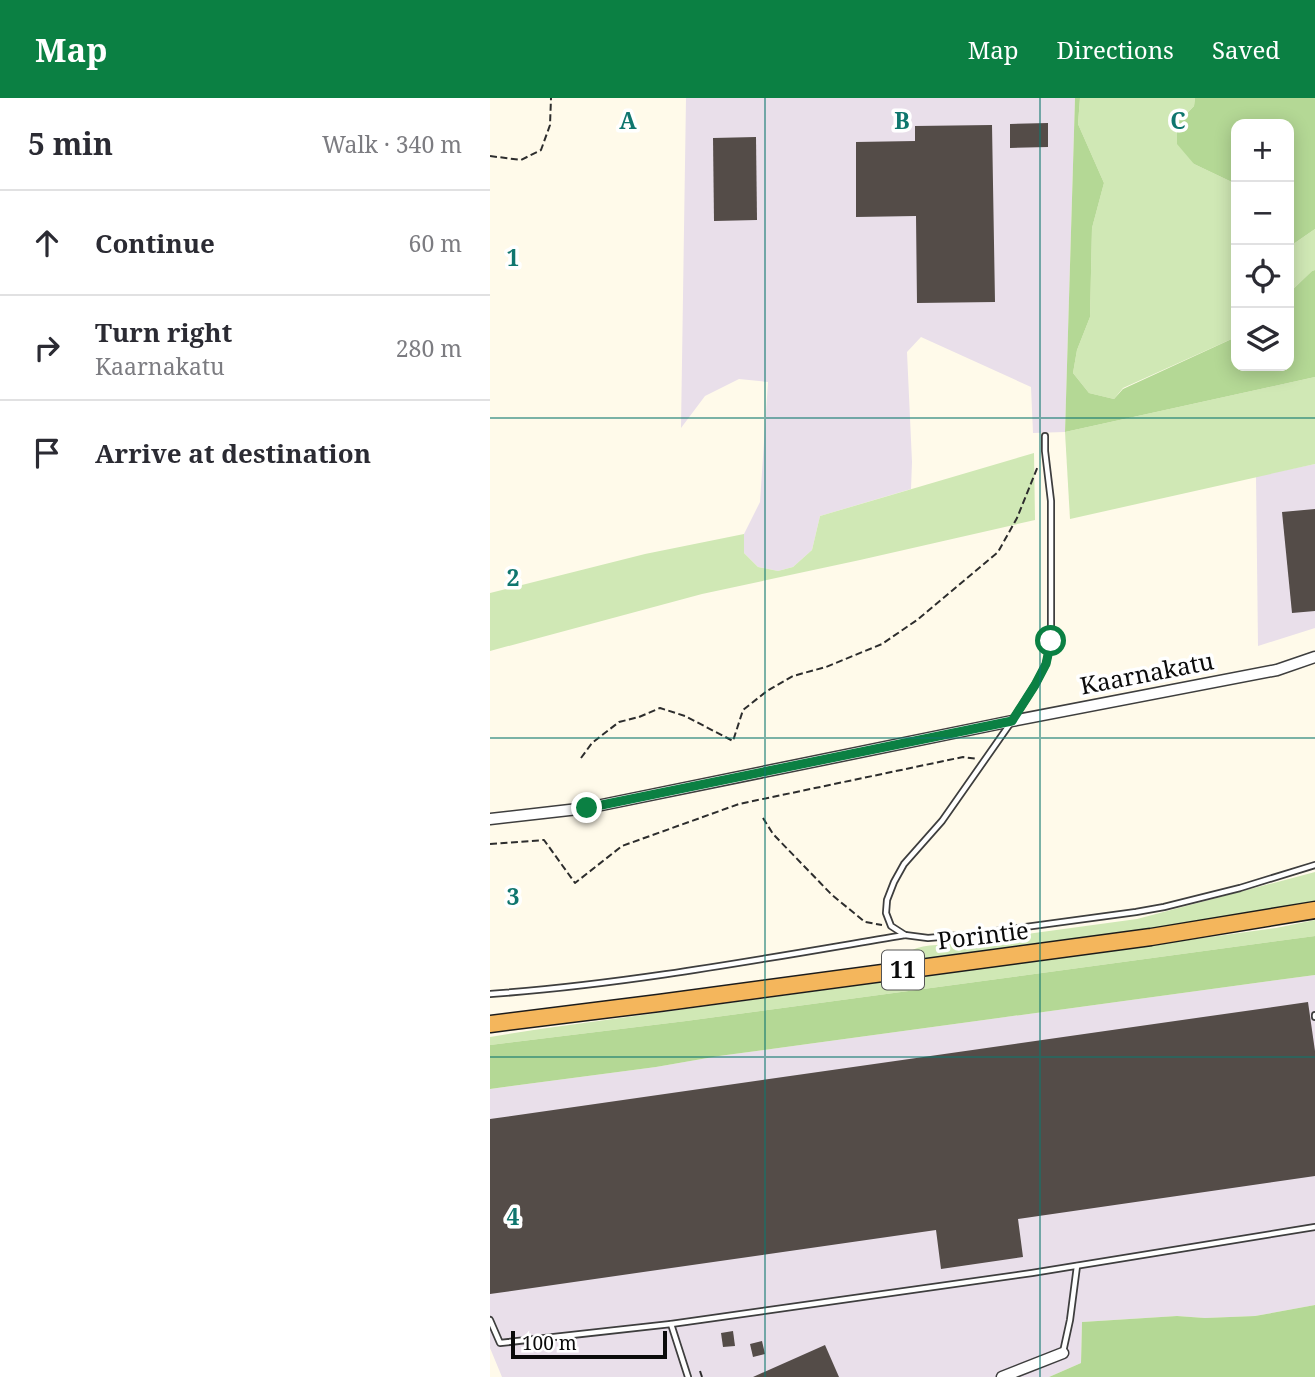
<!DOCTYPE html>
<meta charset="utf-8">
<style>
body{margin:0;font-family:"Noto Serif",serif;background:#f7f7f7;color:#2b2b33}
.controls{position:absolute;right:21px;top:21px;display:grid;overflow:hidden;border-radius:14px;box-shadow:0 4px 18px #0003}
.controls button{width:63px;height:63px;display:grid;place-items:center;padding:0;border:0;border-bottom:2px solid #e1e1e2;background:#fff;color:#2b2b33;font:35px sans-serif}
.scale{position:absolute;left:21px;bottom:18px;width:156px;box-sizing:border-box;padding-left:7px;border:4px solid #0b0b0b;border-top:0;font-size:19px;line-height:24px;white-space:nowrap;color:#0b0b0b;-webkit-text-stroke:5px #fff;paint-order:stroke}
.stop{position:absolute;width:21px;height:21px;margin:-16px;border:5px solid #0b8043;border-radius:50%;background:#fff}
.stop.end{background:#0b8043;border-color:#fff;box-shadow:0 2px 7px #0008}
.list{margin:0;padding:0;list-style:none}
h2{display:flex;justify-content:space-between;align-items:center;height:91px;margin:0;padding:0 28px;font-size:30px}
h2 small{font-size:23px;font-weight:400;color:#7c7c81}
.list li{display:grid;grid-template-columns:46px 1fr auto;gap:21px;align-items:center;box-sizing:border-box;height:105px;padding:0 28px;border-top:2px solid #e1e1e2}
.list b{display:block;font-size:26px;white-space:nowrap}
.list p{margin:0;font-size:23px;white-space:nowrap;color:#7c7c81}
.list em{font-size:23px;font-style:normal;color:#7c7c81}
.icon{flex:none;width:38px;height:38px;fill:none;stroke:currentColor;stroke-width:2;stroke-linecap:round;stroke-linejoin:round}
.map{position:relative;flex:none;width:825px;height:1279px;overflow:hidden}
header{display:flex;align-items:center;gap:42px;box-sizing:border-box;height:98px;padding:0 35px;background:#0b8043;color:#fff}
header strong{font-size:33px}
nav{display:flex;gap:38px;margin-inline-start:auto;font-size:24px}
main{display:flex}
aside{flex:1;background:#fff}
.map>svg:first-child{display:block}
.industrial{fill:#e9dfea}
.green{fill:#d0e8b5}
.forest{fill:#b4d895}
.building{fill:#544c48}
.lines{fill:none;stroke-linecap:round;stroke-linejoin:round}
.service-casing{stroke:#3e3e3e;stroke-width:8}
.minor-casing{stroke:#3e3e3e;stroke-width:13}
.trunk-casing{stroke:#1c1c1c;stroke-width:19}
.path{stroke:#2d2d2d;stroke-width:2;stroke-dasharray:7 3.5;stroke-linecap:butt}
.service{stroke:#fff;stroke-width:4.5}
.minor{stroke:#fff;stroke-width:10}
.trunk{stroke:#f4b65c;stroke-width:16}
.route{stroke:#0b8043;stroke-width:9}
.grid{fill:none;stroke:#0f766e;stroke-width:2;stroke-opacity:0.55}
.labels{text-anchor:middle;stroke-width:7;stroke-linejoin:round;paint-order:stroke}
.shield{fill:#fff;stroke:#545454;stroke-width:2}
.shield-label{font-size:23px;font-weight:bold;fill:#0b0b0b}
.street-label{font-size:24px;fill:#0b0b0b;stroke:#fff}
.grid-label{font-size:23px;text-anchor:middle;font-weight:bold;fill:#0f766e;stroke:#fff;stroke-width:7;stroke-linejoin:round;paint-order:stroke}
</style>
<header>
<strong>Map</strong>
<nav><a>Map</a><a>Directions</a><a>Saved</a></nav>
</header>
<main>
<aside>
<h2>5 min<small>Walk · 340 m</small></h2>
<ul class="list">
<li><svg class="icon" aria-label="ahead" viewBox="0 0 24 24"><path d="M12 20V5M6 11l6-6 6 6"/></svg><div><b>Continue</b></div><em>60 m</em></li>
<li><svg class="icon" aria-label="right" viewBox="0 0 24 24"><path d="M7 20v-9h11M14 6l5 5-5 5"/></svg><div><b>Turn right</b><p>Kaarnakatu</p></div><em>280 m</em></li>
<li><svg class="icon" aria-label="arrive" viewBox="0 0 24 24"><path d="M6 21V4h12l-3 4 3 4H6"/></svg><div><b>Arrive at destination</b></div></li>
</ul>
</aside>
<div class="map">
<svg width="825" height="1279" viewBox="0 0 825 1279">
<rect width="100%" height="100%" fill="#fffaea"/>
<g class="industrial">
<path d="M196,0h389l-10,334 -32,1 -2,-46 -110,-50 -14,15 5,110 -1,27 -91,27 -8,34 -19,17 -15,4 -20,-4 -14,-14v-19l16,-32 8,-120 -29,-3 -34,17 -24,32z"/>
<path d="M825,366v164l-57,18 -2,-170z"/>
<path d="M825,877v330l-60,11 -50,2 -28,-2 -95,6 -1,41 -32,14h-547l-12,-29v-259l166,-22 63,-11z"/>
</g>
<g class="green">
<path d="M590,0h115l-1,8 -17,18 17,40 42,20v153l-113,51 -9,11 -25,-6 -16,-20 4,-23 13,-33 2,-89 12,-45 -26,-59z"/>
<path d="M825,131v41l-3,1 -23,22v-46z"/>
<path d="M825,279v87l-245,55 -5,-87z"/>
<path d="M544,355l1,67 -175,40 -158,34 -212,57v-58l155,-39 99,-20v19l14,14 20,4 15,-4 19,-17 8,-34z"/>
<path d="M825,774v30c-136,27 -273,43 -410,62 1,-3 1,-8 4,-11 7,-9 33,-8 45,-9l183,-25z"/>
<path d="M825,822v16l-629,85 -196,24v-8l50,-8 736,-101z"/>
</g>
<g class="forest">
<path d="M585,0h5l-2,26 26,59 -12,45 -2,89 -13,33 -4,23 16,20 25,6 9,-10 113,-52v29h53v-73l23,-22 3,-1v107l-250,55z"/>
<path d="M705,0h120v131l-26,18v-123h-53v60l-42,-20 -17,-20v-20l17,-18z"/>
<path d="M825,838v39l-596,81 -63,11 -166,22v-44l196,-24z"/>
<path d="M825,1207v72h-266l32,-14 1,-41 95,-6 28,2 50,-2z"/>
</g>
<g class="building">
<path d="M558,25v24l-38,1v-24z"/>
<path d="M502,27l3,177 -78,1 -1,-87 -60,1v-75l59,-1v-15z"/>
<path d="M266,39l1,83 -43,1 -1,-83z"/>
<path d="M825,411v102l-23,2 -10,-101z"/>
<path d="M818,904l7,49v125l-297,43 5,38 -82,12 -5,-39 -446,64v-175z"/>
<path d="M243,1233l2,15 -12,1 -2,-14z"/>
<path d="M272,1243l3,13 -12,3 -3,-13z"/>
<path d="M335,1247l14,32h-86z"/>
</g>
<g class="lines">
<g class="service-casing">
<g id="service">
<path d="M555,338v15l6,50v140l-5,23 -11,21 -23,36 -70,100 -38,43 -10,18 -7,18 -1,13 5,13 14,9 23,3 46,-4 162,-22 28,-5 76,-19 75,-23"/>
<path d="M0,896c139,-10 277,-36 415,-59"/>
<path d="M825,917v2"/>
<path d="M0,1222l10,23 171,-19 17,53"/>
<path d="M181,1226l361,-51 283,-46"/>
<path d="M573,1254l7,-32 7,-54"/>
</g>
</g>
<g class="minor-casing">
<g id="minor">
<path d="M0,721l97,-11 425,-87 265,-51 38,-13"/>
<path d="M512,1279l61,-24"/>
</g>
</g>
<g class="trunk-casing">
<path id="trunk" d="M0,926l169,-21 492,-66 164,-27"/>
</g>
<g class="path">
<path d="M0,58l31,4 20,-10 9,-25 1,-27"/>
<path d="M91,660l11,-15 27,-21 20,-5 21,-9 25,8 48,25 10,-31 24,-19 26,-15 33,-9 56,-23 35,-24 81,-68 19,-34 21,-52"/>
<path d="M273,720l10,16 59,61 33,27 17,3"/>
<path d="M0,746l54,-4 31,43 47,-37 117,-42 224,-47 15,2"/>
<path d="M210,1273l2,6"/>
</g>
<use href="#service" class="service"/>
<use href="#minor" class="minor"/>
<use href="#trunk" class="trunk"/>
</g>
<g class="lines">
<path class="route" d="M97,710l425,-87 23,-36 11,-21 5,-23"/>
</g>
<path class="grid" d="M275,0v1279M550,0v1279M0,320h825M0,640h825M0,959h825"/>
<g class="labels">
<rect class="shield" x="392" y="852.5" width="42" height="39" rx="5"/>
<g class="shield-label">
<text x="413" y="880">11</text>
</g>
<g class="street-label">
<text transform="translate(657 576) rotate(-11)" y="8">Kaarnakatu</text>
<text transform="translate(493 838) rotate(-7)" y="8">Porintie</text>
</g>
</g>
<g class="grid-label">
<text x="138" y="31">A</text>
<text x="412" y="31">B</text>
<text x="688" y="31">C</text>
<text x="23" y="168">1</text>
<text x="23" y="488">2</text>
<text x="23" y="807">3</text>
<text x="23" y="1127">4</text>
</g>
</svg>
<div class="controls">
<button>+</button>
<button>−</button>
<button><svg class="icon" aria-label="locate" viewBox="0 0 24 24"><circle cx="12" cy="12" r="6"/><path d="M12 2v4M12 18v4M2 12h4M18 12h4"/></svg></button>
<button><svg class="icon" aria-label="layers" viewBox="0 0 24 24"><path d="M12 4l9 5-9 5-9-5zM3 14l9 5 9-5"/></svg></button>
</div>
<div class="scale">100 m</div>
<div class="stop" style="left:561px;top:543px"></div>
<div class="stop end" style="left:97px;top:710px"></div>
</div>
</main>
